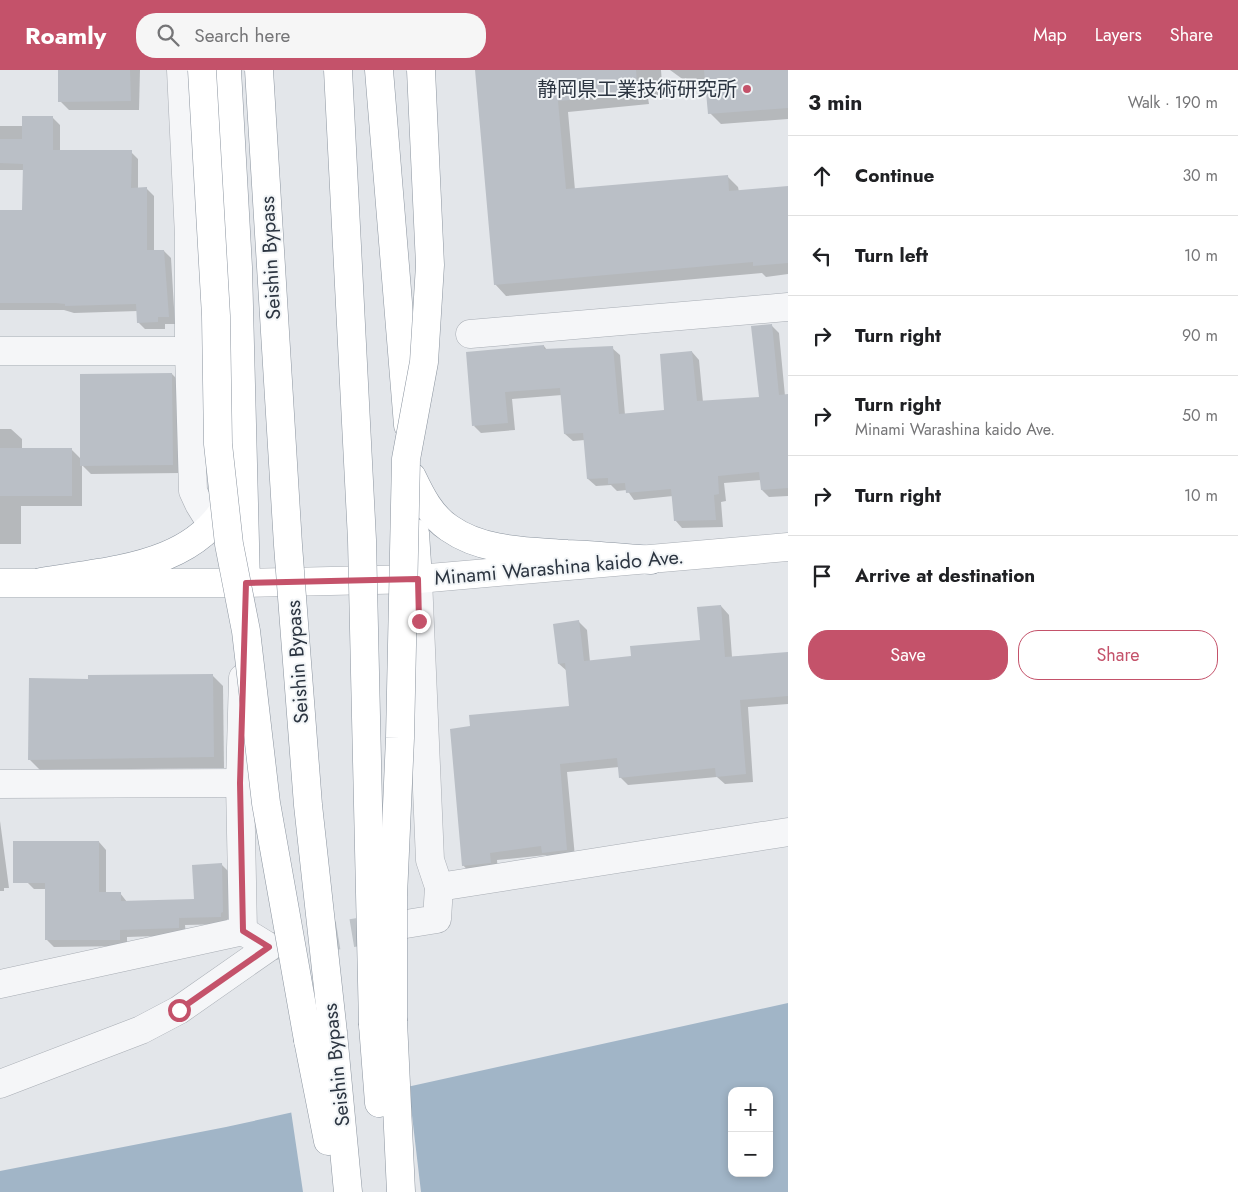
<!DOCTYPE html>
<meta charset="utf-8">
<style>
body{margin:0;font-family:Jost,"Noto Sans JP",sans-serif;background:#f6f6f6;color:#202124}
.controls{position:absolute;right:15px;bottom:15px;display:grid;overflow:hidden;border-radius:10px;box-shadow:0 2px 8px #0003}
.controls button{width:45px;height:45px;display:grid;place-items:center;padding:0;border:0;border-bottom:1px solid #e0e0e0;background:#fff;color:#202124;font:25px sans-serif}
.stop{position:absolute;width:15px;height:15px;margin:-11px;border:4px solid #c4526a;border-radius:50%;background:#fff}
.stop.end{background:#c4526a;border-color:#fff;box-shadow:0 1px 5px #0008}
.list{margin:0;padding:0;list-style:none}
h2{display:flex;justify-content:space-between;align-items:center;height:65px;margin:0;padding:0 20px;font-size:21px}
h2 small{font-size:16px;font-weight:400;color:#757577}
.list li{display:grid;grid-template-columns:32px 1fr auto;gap:15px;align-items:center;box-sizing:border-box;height:80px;padding:0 20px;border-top:1px solid #e0e0e0}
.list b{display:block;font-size:19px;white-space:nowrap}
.list p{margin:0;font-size:16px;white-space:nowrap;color:#757577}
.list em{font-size:16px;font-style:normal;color:#757577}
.actions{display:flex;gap:10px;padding:15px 20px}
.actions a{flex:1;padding:11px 0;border:1px solid #c4526a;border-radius:20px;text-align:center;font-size:18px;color:#c4526a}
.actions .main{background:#c4526a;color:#fff}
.icon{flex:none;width:28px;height:28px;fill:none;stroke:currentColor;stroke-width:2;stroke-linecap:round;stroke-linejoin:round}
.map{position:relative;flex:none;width:788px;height:1122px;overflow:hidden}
header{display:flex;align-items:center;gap:30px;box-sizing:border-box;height:70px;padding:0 25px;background:#c4526a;color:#fff}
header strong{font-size:24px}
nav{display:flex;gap:28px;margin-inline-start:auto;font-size:18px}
.search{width:350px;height:45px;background:#f6f6f6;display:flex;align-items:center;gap:12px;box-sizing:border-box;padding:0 18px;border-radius:20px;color:#757577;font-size:19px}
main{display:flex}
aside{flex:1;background:#fff}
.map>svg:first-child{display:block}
.water{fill:#a1b5c7;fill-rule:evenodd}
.pier{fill:#e3e6ea}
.shadow{fill:#0003}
.building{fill:#babfc6}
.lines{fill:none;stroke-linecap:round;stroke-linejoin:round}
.street-tunnel{stroke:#bec3c8;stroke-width:28;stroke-dasharray:28 14;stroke-linecap:butt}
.street-casing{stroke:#a8adb4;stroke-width:29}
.secondary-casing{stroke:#a8adb4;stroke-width:29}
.highway-casing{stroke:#8b949f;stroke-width:29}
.street{stroke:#f5f6f8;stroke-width:28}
.secondary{stroke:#fff;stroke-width:28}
.highway{stroke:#fff;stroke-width:28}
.highway-bridge-casing{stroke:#8b949f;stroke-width:29;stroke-linecap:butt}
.highway-bridge{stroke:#fff;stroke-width:28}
.route{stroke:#c4526a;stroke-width:6}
.poi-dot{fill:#c4526a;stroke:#f2f5f7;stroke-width:2}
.labels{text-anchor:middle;stroke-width:4;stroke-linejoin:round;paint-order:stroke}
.poi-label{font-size:20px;fill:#2c3541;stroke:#f2f5f7;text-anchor:end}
.street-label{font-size:20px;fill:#2c3541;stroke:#f2f5f7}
</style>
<header>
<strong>Roamly</strong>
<div class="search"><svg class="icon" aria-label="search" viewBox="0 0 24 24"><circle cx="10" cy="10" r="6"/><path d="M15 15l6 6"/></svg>Search here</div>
<nav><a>Map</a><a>Layers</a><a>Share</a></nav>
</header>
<main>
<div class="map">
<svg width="788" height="1122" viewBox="0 0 788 1122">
<rect width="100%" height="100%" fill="#e3e6ea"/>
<path class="water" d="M788,933v189h-788v-21l226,-44zM732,1021h37v82h-37z"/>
<path class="pier" d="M410,1014l1,23 10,85h-118l-12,-81z"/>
<g class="shadow">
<path d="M60,0h80l-1,40h-70l-9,-9z"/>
<path d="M477,0h184l2,27 -15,1 1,6 -81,8 7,78 152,-14 11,11 1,5 49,-5v87l-22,3 -4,-4 -256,23 -11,-12z"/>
<path d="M670,0h118v49l-67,5 -11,-11 -2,-23 -9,1z"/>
<path d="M53,48l7,7v26l71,1 7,7v30l8,-1 8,8v55h10l7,7 4,66h-10v5h-20l-7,-7v-11l-64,2 -10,-3h-64v-99h24v-41h-24v-44h23z"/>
<path d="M771,255l8,8 6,63 3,-1v101l-19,1 -7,-7 -1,-10 -37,3 2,18 -5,1 2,25 -41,1 -7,-8 -2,-24 -39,4 -7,-10 -10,1 -6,-6 -15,1 -8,-7 -3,-39 -12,1 -8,-7 -3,-39 -50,4 3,31 -34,3 -7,-7 70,-80 3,4 65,-2 8,7 5,60 41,-4 26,-59 7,8 4,42 57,-4z"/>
<path d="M172,304l9,9v90l-90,1 -9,-9v41h-61v38h-21v-115h11l11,10v10h49l11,11z"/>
<path d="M721,536l8,9 3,42 56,-4v51l-40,3 5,75 -28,2 -8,-7 -89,8 -8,-8 -1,-10 -52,5 8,85 -24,3 -5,-5 -49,5 1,11 -27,3 -8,-9 107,-158 -3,-36 -8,-7 20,-42 8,8 3,32 42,-5 69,-15z"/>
<path d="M212,605l11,11 1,82 -184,2 -11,-11 60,-78z"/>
<path d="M0,751l9,67h-5v3h-4z"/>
<path d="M99,772l7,8v43h14l7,9 68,-2 26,-36 7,7 2,48h-3l1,5 -43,1 1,10 -59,2v9l-73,1 -7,-7 -1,-51h-12l-7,-7z"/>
</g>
<g class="building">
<path d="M58,0h72l1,31 -73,1z"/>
<path d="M475,0h161l2,24 -80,7 8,88 162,-14 1,16 59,-5v77l-35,3v-4l-259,23z"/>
<path d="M704,0h84v38l-80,6z"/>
<path d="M22,46h31v34h79l-1,38 16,-1v63h17l5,67h-11v5l-21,1 -1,-19 -71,2v-2l-9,-1h-56v-93h22l1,-46 -23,-1v-24h22z"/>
<path d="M772,254l7,71 9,-1v94l-27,2 -2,-18 -41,4 1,18 -5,1 2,25 -42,1 -3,-32 -45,4 -1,-10 -17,1v-6l-21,1 -4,-46 -19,1 -4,-46 -55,4 3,31 -36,3 -6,-74 78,-7v4l69,-3 6,68 45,-4 -4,-56 32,-3 5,50 62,-4 -8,-71z"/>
<path d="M172,303l1,92 -93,1v-92z"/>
<rect x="0" y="378" width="72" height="48"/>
<path d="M721,535l4,52 63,-5v44l-48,4 6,74 -30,3 -1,-9 -96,10 -2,-20 -57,6 7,86 -25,3 -1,-7 -51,7 1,10 -29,3 -12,-137 20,-3 -1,-11 100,-9 -4,-43 -7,1 -5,-40 26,-4 5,41 47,-5 -1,-10 70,-6 -3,-33z"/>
<path d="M213,604l1,83 -186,3 1,-82 59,1v-4z"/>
<path d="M13,771h86v51h22v9l73,-2 -2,-34 30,-2 1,49 -2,1v4l-42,1v10l-59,2v10h-75v-57h-32z"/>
</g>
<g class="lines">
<path class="street-tunnel" d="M269,877l125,-21"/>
<g class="street-casing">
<g id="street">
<path d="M181,0l8,166v115l4,140 6,13 13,21"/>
<path d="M470,264l318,-27"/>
<path d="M0,281h189"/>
<path d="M0,714l240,-1"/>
<path d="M439,817l349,-55"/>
<path d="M406,854l31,-5 2,-32 -9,-27 -12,-281"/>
<path d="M243,861l-3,-148 3,-105"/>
<path d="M0,914l243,-53 26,16 -90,63 -38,20 -141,54"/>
</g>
</g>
<g class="secondary-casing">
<path id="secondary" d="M0,513h246l172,-4 370,-32"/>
</g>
<g class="highway-casing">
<g id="highway">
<path d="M227,0l11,197 8,316"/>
<path d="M379,0l29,355"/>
<path d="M412,407c9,19 19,39 37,51 34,24 79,23 118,26 28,1 56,4 84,6"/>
<path d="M415,463l3,46"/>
<path d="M41,512c69,-12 161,-14 192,-90"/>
<path d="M393,951l8,171"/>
<path d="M373,955l6,78"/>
<path d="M333,963l15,159"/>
<path d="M308,970l20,101"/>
</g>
</g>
<use href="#street" class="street"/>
<use href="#secondary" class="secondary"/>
<use href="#highway" class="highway"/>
<g class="highway-bridge-casing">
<g id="highway-bridge">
<path d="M202,0l14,246 2,128 11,100 17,87 20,172 42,237"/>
<path d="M259,0l29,475 20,260 25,228"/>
<path d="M338,0l24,470 11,485"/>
<path d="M393,951v-125l7,-158 6,-279 18,-97 6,-97 -9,-195"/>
</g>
</g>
<use href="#highway-bridge" class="highway-bridge"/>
</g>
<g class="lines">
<path class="route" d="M179,940l90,-63 -26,-16 -3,-148 6,-200 172,-4 1,42"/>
</g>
<circle class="poi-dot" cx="747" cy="19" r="5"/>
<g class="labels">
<g class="poi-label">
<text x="737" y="26">静岡県工業技術研究所</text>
</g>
<g class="street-label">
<text transform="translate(270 188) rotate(-93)" y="7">Seishin Bypass</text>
<text transform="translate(559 497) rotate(-5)" y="7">Minami Warashina kaido Ave.</text>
<text transform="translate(297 592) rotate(-94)" y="7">Seishin Bypass</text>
<text transform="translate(336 995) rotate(-96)" y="7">Seishin Bypass</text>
</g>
</g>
</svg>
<div class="controls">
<button>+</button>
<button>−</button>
</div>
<div class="stop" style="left:179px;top:940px"></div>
<div class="stop end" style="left:419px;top:551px"></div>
</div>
<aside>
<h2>3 min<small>Walk · 190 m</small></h2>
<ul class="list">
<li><svg class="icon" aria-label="ahead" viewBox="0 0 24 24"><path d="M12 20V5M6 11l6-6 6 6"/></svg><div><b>Continue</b></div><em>30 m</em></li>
<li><svg class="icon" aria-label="left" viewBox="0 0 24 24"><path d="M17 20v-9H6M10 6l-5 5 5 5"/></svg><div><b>Turn left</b></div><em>10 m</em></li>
<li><svg class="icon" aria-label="right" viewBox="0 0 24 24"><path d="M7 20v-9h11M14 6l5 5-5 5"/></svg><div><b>Turn right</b></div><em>90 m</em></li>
<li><svg class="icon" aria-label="right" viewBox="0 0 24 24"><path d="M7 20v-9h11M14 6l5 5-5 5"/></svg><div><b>Turn right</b><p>Minami Warashina kaido Ave.</p></div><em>50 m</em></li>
<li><svg class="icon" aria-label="right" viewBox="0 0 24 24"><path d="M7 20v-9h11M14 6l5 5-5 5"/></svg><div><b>Turn right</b></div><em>10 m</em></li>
<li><svg class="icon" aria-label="arrive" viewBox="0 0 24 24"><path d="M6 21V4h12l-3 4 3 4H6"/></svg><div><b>Arrive at destination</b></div></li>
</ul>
<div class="actions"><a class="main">Save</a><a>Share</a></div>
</aside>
</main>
